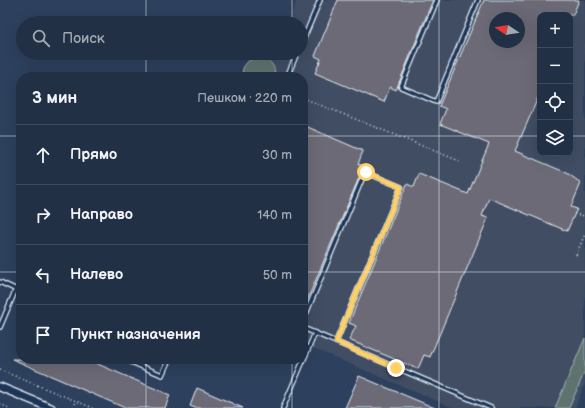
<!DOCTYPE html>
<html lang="ru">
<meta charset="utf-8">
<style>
body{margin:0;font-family:"Balsamiq Sans",sans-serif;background:#2e3c51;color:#f1f3f6}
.controls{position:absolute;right:12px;top:12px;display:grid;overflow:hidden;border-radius:8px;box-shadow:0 4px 16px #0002}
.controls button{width:36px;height:36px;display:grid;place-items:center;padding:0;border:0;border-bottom:1px solid #3f4b5f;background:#223046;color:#f1f3f6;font:20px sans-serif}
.compass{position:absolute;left:489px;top:12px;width:36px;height:36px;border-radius:50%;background:#223046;box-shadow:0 4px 16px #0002;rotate:282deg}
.stop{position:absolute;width:12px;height:12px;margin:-9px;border:3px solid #ffd166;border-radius:50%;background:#fff}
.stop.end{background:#ffd166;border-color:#fff;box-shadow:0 1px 4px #0008}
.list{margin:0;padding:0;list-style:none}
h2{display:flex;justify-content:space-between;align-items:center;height:52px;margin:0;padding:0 16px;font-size:17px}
h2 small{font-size:13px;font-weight:400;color:#a2a9b3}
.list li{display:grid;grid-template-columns:26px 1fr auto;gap:12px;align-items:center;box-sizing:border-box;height:60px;padding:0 16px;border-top:1px solid #3f4b5f}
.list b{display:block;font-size:15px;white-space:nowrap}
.list em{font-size:13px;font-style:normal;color:#a2a9b3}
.icon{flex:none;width:22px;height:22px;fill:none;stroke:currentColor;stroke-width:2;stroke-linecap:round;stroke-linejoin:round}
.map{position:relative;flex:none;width:585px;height:408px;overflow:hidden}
.search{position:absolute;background:#223046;box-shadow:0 4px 16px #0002;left:16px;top:16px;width:292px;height:44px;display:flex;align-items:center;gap:10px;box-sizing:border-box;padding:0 14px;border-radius:22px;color:#a2a9b3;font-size:15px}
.panel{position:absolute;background:#223046;box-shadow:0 4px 16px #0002;left:16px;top:72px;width:292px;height:292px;border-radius:16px}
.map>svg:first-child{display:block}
.built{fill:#404d64;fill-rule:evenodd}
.green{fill:#5e736e;stroke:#a3b2b3}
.building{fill:#6c6a76;stroke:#e8f1f8;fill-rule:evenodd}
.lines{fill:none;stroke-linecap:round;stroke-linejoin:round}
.lane-casing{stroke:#e8f1f8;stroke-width:6}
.street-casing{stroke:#e8f1f8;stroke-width:10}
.path{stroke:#e8f1f8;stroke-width:1.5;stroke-dasharray:1 3;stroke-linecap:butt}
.lane{stroke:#1d3557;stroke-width:3.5}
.street{stroke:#1d3557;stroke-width:7}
.route{stroke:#ffd166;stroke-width:5}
.grid{fill:none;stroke:#e8f1f8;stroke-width:1;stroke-opacity:0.55}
</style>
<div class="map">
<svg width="585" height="408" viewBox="0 0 585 408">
<rect width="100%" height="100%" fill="#2d405d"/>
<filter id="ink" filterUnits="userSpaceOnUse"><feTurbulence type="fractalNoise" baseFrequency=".025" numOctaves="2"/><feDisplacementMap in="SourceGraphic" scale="8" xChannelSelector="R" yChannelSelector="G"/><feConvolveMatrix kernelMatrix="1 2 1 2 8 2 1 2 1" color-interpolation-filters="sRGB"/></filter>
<g filter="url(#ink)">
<path class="built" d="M297,0h288v384l-10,24h-121l-151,-64v-267h-39l10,-24h27v-30h-14zM540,15h30v138h-30zM495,18h24v24h-24z"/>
<g class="green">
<path d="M260,57c10,3 16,9 15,20h-33c-1,-12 7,-19 18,-20z"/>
<path d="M585,338v33l-16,37h-14z"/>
</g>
<g class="building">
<path d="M338,0h95l-37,90 -6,-3 -6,15 -69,-29 6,-14 -6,-3z"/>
<path d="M484,0h95l-6,15h-33v78l-25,58 52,22 14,10 -10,24 6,2 -10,22 -78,-33 -7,18 6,2 -58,139 -6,-2 -6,14 -69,-29 7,-14 -7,-3 58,-139 7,3 5,-13 49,20 21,-50 -49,-20 6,-15 -7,-3zM495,18h24v24h-24z"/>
<path d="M303,125l60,26 -5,13 6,2 -61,144z"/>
<path d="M12,359h74l84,36 -5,13h-40z"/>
<path d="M359,376l76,32h-90z"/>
<path d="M197,388l46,20h-48l-5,-2z"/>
</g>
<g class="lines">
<g class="lane-casing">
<g id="lane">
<path d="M437,0l-36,87 35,15 42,-102"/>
<path d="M301,45l19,-45"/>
<path d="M287,77l10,-24"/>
<path d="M0,282l21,10"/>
<path d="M303,321l62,-149 36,15 -65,155"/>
<path d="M0,327l16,-38"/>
<path d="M303,328l188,80"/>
<path d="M124,359l38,16 7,-16"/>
<path d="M283,408l32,-75"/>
</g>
</g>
<g class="street-casing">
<path id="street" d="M0,387l51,21"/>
</g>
<g class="path">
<path d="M303,98l159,64"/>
<path d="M574,214l11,2"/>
<path d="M576,255l9,-21"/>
<path d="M0,370l93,38"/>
<path d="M0,404l9,4"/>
<path d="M74,408l2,-7"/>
</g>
<use href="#lane" class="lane"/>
<use href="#street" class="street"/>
</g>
</g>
<g class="lines" filter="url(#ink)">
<path class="route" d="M366,172l35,15 -65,155 60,26"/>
</g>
<path class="grid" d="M146,0v23M292,0v23M439,0v408M146,53v24M292,53v24M0,136h21M303,136h237M570,136h15M0,272h21M303,272h282M146,359v49M292,359v49"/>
</svg>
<div class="controls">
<button>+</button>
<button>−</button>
<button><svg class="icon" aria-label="locate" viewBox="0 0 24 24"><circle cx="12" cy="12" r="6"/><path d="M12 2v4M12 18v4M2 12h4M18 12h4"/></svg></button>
<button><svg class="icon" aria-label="layers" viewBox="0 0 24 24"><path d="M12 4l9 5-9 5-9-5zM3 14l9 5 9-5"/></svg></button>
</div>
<svg class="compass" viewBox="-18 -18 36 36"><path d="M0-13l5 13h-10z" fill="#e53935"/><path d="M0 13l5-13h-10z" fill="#a2a9b3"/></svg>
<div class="stop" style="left:366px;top:172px"></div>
<div class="stop end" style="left:396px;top:368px"></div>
<div class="search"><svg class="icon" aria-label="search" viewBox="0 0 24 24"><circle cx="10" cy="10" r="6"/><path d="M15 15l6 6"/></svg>Поиск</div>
<section class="panel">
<h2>3 мин<small>Пешком · 220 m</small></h2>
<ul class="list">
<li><svg class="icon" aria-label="ahead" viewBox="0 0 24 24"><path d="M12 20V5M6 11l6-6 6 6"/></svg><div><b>Прямо</b></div><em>30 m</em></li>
<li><svg class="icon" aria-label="right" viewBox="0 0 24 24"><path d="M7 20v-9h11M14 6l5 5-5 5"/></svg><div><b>Направо</b></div><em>140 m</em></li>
<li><svg class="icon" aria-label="left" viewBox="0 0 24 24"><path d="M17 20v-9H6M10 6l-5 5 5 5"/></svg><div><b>Налево</b></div><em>50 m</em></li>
<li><svg class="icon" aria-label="arrive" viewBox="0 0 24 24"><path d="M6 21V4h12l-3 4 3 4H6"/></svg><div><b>Пункт назначения</b></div></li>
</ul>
</section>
</div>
